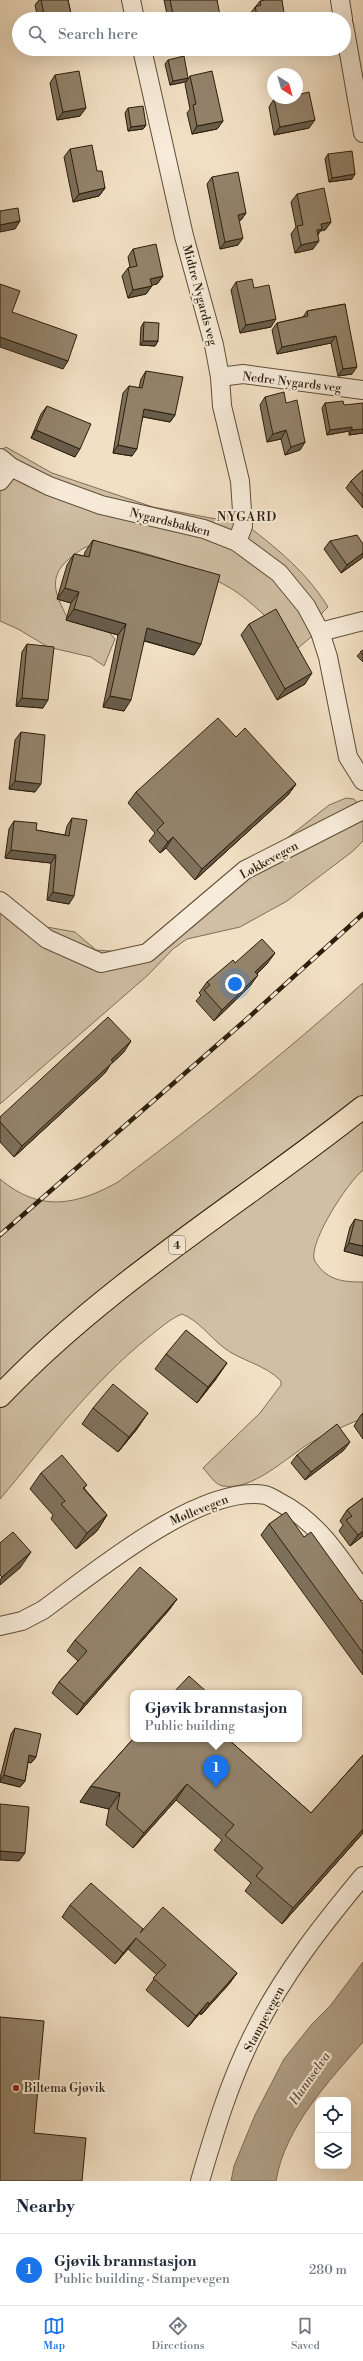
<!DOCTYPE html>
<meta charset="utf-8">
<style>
body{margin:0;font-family:"Libre Bodoni",serif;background:#f6f6f7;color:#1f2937}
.controls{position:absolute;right:12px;bottom:12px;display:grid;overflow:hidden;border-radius:8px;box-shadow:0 4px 16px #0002}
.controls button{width:36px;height:36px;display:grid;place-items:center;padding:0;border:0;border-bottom:1px solid #e0e1e3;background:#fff;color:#1f2937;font:20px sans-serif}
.compass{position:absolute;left:267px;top:68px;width:36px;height:36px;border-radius:50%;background:#fff;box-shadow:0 4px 16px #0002;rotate:143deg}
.you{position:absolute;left:235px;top:984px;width:14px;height:14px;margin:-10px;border:3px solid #fff;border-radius:50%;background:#1a73e8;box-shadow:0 0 0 6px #1a73e833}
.badge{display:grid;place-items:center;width:26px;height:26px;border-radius:50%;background:#1a73e8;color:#fff;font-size:13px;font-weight:700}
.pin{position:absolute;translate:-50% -33px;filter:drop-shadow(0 1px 2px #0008)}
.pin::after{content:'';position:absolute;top:21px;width:14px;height:12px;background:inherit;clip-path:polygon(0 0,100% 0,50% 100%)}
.popup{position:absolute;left:130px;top:1690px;width:172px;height:52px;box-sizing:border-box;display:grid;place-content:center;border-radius:8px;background:#fff;filter:drop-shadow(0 1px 3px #0005);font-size:13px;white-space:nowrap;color:#747a83}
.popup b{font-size:15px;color:#1f2937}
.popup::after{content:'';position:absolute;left:50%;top:100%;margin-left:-8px;border:8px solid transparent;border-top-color:#fff}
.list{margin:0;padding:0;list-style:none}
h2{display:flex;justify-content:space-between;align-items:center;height:52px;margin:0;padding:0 16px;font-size:17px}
h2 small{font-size:13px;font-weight:400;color:#747a83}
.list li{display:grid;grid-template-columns:26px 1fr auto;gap:12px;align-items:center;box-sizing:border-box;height:72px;padding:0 16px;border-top:1px solid #e0e1e3}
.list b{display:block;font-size:15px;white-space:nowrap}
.list p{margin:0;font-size:13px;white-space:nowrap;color:#747a83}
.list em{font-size:13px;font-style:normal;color:#747a83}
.icon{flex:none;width:22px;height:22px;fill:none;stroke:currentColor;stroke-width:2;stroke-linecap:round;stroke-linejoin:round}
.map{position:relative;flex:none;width:363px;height:2181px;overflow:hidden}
.search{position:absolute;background:#fff;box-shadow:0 4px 16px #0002;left:12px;right:12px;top:12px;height:44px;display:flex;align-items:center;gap:10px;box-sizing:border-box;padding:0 14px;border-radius:22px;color:#747a83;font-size:15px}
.sheet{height:124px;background:#fff}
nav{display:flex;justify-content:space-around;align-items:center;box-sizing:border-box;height:56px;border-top:1px solid #e0e1e3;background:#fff;font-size:11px;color:#747a83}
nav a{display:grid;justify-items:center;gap:2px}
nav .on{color:#1a73e8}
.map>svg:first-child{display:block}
.green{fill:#d0bfa4;stroke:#7e6e57}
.water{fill:#af9e85;stroke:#7b6b54}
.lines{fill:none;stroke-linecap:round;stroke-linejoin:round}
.street-casing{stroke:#5e4e38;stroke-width:20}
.highway-casing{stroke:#2c1e0a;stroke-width:24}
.street{stroke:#f7ebd9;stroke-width:18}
.highway{stroke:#f2e0c4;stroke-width:22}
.rail-casing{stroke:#2c1e0a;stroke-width:4.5}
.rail{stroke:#f7ebd9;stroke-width:3;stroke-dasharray:9;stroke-linecap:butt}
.wall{fill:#7e715c;stroke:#2c1e0a}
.shaded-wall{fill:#675c4b;stroke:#2c1e0a}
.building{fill:#93836b;stroke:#2c1e0a}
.poi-dot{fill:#8f2418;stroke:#f7ebd9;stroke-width:1.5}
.labels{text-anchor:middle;stroke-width:4;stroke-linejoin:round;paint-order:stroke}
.shield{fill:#f7ebd9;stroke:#695c48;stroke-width:1}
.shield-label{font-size:11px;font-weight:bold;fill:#2c1e0a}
.street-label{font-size:12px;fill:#2c1e0a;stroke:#f7ebd9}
.poi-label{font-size:12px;fill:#2c1e0a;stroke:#f7ebd9;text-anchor:start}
.neighbourhood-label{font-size:13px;letter-spacing:1px;fill:#2c1e0a;stroke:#f7ebd9}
.water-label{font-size:13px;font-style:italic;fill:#60513b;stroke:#f7ebd9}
</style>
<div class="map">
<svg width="363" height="2181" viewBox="0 0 363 2181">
<rect width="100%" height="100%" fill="#f2e0c4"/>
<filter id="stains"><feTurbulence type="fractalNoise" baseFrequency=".005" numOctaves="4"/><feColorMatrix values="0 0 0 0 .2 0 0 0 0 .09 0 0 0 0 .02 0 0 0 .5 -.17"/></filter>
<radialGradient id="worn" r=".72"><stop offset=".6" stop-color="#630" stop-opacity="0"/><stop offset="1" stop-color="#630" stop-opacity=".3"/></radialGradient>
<g class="green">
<path d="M6,447l46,26 101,34 63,12 16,-5c37,28 72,54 96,93l-6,6 -11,24 -13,11c-19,-18 -39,-40 -60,-55 -30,-21 -110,-51 -146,-47 -9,0 -16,8 -23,13 -24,20 -11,40 0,62l40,11 6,7 -11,27 -13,-9 -43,-10 -30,-18 -18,-8v-170z"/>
<path d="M346,798l8,1 9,11v31l-10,10 -66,50 -47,26 -53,12 -14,10 -25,26 -148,129v-210l24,29 51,9 21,18 27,2 17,-6 46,-28 143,-113z"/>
<path d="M363,983v187c-15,12 -53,70 -49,89 1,3 4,6 5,8 12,14 26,15 44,15v136c-18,8 -37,15 -53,25 -23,14 -57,48 -87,43 -8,-1 -14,-12 -20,-18l57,-55 21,-28v-4c-16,-17 -41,-20 -58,-34 -14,-11 -24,-26 -41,-33 -12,5 -22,14 -32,22 -58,46 -103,107 -150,163v-320c39,33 75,27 118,3 84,-63 166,-128 245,-199z"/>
</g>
<path class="water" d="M363,1962v80c-34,39 -78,85 -87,139h-45l3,-15 21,-51 29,-56 28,-35 18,-18z"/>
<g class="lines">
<g class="street-casing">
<g id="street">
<path d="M131,0l4,19"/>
<path d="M340,0l3,19"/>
<path d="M344,25l19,108"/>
<path d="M142,49l42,187 30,109 6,32 2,29 18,75 3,45 -6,16"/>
<path d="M220,377l23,-3 120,16"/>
<path d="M0,458l11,9 38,19 52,19 103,24 33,13 42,31 27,33 14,26 8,25 20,100 15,24"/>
<path d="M0,481l11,-14"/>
<path d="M320,632l43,-11"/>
<path d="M0,901l47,38 54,24 46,-10 98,-83 118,-60"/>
<path d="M0,1626l22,-5 21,-11c51,-37 157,-126 222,-115 5,1 10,5 14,7 38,19 61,55 84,89"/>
<path d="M200,2181c15,-51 30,-101 54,-148 28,-57 69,-109 109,-157"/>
</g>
</g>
<g class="highway-casing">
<path id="highway" d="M0,1396c107,-113 242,-193 363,-289"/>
</g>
<use href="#street" class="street"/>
<use href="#highway" class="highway"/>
<g class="rail-casing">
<path id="rail" d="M0,1235l248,-217 115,-104"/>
</g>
<use href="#rail" class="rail"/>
</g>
<g class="wall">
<path d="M39,0h29l4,19h-34l-3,-14z"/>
<path d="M164,0h53l1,19h-50z"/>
<path d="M260,1l25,18h-35l-1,-4z"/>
<path d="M168,60l17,22 -15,3 -5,-21z"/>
<path d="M55,75l25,41 -23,4 -7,-37z"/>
<path d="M190,76l33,45 -6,8 -25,5 -5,-21 3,-4 -5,-25z"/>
<path d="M274,99l35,29 -35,7 -5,-28z"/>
<path d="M128,108l18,17 -3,4 -15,2 -3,-18z"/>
<path d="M70,149l27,22 8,17 -6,8 -26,6 -9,-45z"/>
<path d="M328,154l24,25 -23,3 -4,-23z"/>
<path d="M212,177l34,36 -5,7h-2l-1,25 -18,4 -13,-65z"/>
<path d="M297,194l34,28 -6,8 -5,1 -2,4 -5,14 -18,4 -4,-19 5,-7 -5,-25z"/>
<path d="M133,249l30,27 -6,8 -5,1 -6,9 -18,4 -6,-22 6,-8 2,-1 -2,-10z"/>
<path d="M236,282l18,6 17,39 -31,6 -9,-43z"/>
<path d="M345,304l7,70 -14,2 -7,-33 -54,11 -5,-24 5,-7 26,-6 4,-6z"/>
<path d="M144,322l14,19 -3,5 -15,-1 1,-18z"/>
<path d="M146,371l29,44 -5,7 -27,-5 -11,39 -19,-3 10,-60 6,-7 10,2 2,-9z"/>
<path d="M265,397l21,6 19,39 -5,8 -15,5 -4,-16 -14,3 -7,-37z"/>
<path d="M325,403l19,2 19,28 -14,2v-4l-22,4 -5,-27z"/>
<path d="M47,406l28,51 -44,-19 10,-24z"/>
<path d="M363,470v38l-17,-20 5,-7z"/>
<path d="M93,540l108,104 -7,11 -50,-14 -20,70 -21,-4 15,-72 -52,-15 5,-17 -14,-4 10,-34 7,-11 10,2 1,-4z"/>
<path d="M330,541l32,17 -21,15 -17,-24z"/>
<path d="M249,624l56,60 -28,16 -36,-65z"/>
<path d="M27,644l16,64 -27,-2 6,-54z"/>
<path d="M363,650v12l-6,-6z"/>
<path d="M21,732l14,60 -26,-3 6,-49z"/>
<path d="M236,737l60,47 -8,11 -93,85 -29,-32 -6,5 -11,-12 6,-8 -27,-30 8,-11z"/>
<path d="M72,818l-3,86 -22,-4 4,-37 -46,-5 4,-29 5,-8 22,9 29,5 2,-9z"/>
<path d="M235,963l32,1 -10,10 -7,12 -36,35 -18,-20 5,-6 -2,-2 8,-11z"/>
<path d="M124,1052l-14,13 -5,8 -91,84 -14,-15v-25z"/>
<path d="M355,1219l8,37 -19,-5 6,-24z"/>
<path d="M166,1354l50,25 -19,24 -42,-34z"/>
<path d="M93,1408l44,21 -19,23 -36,-28z"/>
<path d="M363,1413v26l-9,-13 7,-11z"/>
<path d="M344,1450l-39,30 -14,-17 6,-8z"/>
<path d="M41,1473l46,12 -3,3 23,27 -10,16 -21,18 -25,-30 2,-4 -23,-26z"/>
<path d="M363,1498v38l-13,10 -11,-15 4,-6 -3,-4 7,-11z"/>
<path d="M269,1524l35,13 59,67v71l-102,-140z"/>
<path d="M177,1599l-8,11 -92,105 -25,-22 7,-11 19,-21 -11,-10 8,-11z"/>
<path d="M15,1728l21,29 -5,6 -3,-1 -3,19 -5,6 -20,-5v-4l11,-44z"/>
<path d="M133,1739h97l-1,1 82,73 52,-58v78l-81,91 -37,-33 6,-8 -37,-33 8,-10 -46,-40 -43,48 -27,-23 3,-16 -29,-7 11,-16z"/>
<path d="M70,1905l73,24 94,44 -8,11 -28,31 -1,-2 -12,14 -42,-37 11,-15 -29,-26 -13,15 -53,-47z"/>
</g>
<g class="shaded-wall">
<path d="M220,15l-2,4h-7l1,-2z"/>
<path d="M188,78l-3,4 -15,3 3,-4z"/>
<path d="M86,108l-6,8 -23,4 6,-8z"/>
<path d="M315,120l-6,8 -35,7 6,-8z"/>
<path d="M223,121l-6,8 -25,5 5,-8z"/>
<path d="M146,125l-3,4 -15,2 3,-4z"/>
<path d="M355,174l-3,5 -23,3 3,-4z"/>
<path d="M105,188l-6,8 -26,6 6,-8z"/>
<path d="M246,213l-5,7 -8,2 5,-7z"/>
<path d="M20,221l-5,8 -15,3v-7z"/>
<path d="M331,222l-6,8 -5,1 -4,6 -5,1 10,-14z"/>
<path d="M243,238l-5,7 -18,4 5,-7z"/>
<path d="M319,241l-6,8 -18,4 6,-8z"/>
<path d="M163,276l-6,8 -13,3 6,-8z"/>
<path d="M152,286l-6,8 -18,4 5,-8z"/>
<path d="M276,319l-5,8 -31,6 6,-8z"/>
<path d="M336,336l-5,7 -54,11 5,-7z"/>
<path d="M0,337l68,24 -5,8 -63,-22z"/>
<path d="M143,341h15l-3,5 -15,-1z"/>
<path d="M357,367l-5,7 -14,2 5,-7z"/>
<path d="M144,409l31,6 -5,7 -31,-6z"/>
<path d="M352,427l-3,4 -22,4 3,-5z"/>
<path d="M363,429v4l-14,2 3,-5z"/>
<path d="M36,430l44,19 -5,8 -44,-19z"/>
<path d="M286,430l-5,9 -14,3 6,-8z"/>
<path d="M305,442l-5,8 -15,5 6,-8z"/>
<path d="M118,445l19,4 -5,7 -19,-3z"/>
<path d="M363,553v4l-1,1 -21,15 6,-8z"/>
<path d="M65,588l14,4 -8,11 -14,-4z"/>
<path d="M74,609l52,15 -8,11 -52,-15z"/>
<path d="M147,628l54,16 -7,11 -55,-16z"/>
<path d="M312,673l-7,11 -28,16 8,-11z"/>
<path d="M110,696l21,4 -7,11 -21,-4z"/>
<path d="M22,698l26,2 -5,8 -27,-2z"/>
<path d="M15,781l26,3 -6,8 -26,-3z"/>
<path d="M296,784l-8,11 -93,85 7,-11z"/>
<path d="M173,837l-7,11 -6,5 8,-11z"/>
<path d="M11,850l45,5 -5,8 -46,-5z"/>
<path d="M53,892l21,4 -5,8 -22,-4z"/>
<path d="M275,953l-8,11 -20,19 8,-11z"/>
<path d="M258,975l-8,11 -36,35 8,-11z"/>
<path d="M131,1041l-7,11 -14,13 -5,8 -91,84 8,-11z"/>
<path d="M349,1243l14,3v10l-19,-5z"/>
<path d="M227,1363l-11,16 -19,24 11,-16z"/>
<path d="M148,1413l-11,16 -19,23 11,-15z"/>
<path d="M350,1442l-6,8 -39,30 6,-8z"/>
<path d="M107,1515l-10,16 -21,18 11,-16z"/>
<path d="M363,1531v5l-13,10 8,-11z"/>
<path d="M31,1552l-11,16 -20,17v-5l2,-3z"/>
<path d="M177,1599l-8,11 -92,105 7,-11z"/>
<path d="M29,1755l7,2 -5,6 -6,-2z"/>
<path d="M4,1775l21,6 -5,6 -20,-5v-1z"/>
<path d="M187,1784l-11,16 -43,48 11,-15z"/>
<path d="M91,1786l29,7 -11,16 -29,-7z"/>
<path d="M363,1829v4l-81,91 11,-16z"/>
<path d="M0,1851l25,2 -6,8 -19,-1z"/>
<path d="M136,1938l-8,11 -13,15 8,-11z"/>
<path d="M237,1973l-8,11 -28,31 8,-11z"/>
<path d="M208,2002l-8,11 -12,14 8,-11z"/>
</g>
<g class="building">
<path d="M41,0h27l4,19h-27z"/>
<path d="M170,0h47l3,15 -8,2v2h-38z"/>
<path d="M265,0h17l3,19h-27l-3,-12 6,-2 -1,-4z"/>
<path d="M184,56l4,22 -15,3 -5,-21z"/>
<path d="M79,71l7,37 -23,4 -8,-37z"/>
<path d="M212,71l11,50 -26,5 -4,-21 3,-1 -6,-28z"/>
<path d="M309,92l6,28 -35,7 -6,-28 7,-1h16v-3z"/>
<path d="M143,106l3,19 -15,2 -3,-19z"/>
<path d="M92,145l5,26h5l3,17 -26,6 -9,-45z"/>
<path d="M352,151l3,23 -23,4 -4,-24z"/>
<path d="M238,172l8,41 -8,2 5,23 -18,4 -13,-65z"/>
<path d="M324,188l7,34 -10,2 1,5 -5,1 2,11 -18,4 -4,-19 6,-1 -6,-31z"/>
<path d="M18,208l2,13 -20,4v-14z"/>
<path d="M156,244l7,32 -13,3 2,7 -19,4 -5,-22 9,-2 -4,-17z"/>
<path d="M252,279l2,9 15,-3 7,34 -30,6 -10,-43z"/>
<path d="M0,284l20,7 -8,21 65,23 -9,26 -68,-24z"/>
<path d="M345,304l12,63 -14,2 -7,-33 -54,11 -5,-24 31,-7 -1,-5z"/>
<path d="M144,322l15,1 -1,18h-15z"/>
<path d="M146,371l37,6 -8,38 -31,-6 -7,40 -19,-4 11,-59 13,2z"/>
<path d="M284,392l2,11 11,-3 8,42 -14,5 -5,-17 -13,4 -8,-37z"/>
<path d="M343,401l1,4 19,-2v26l-11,1v-3l-22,3 -5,-27z"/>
<path d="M47,406l44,18 -11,25 -44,-19z"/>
<path d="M363,470v26l-12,-15z"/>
<path d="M357,535l6,9v9l-16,12 -17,-24z"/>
<path d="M93,540l127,35 -19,69 -54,-16 -16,72 -21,-4 16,-72 -52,-15 5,-17 -14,-4 9,-34 15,3z"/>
<path d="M276,609l36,64 -27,16 -36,-65z"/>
<path d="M27,644l27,3 -6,53 -26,-2z"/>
<path d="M363,650v5l-3,-3z"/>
<path d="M218,718l18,19 9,-9 51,56 -94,85 -29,-32 -5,5 -11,-12 7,-7 -28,-31z"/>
<path d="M21,732l24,3 -4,49 -26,-3z"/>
<path d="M72,818l15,2 -13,76 -21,-4 3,-37 -45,-5 3,-29 23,2 -1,7 33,6z"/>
<path d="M262,939l13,14 -20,19 3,3 -36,35 -18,-20 6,-5 -3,-3 26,-22 2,3z"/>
<path d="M108,1017l23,24 -20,19 2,2 -91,84 -22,-24v-5z"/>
<path d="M355,1219l8,2v25l-14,-3z"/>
<path d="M186,1330l41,33 -19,24 -42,-33z"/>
<path d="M113,1384l35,29 -19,24 -36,-29z"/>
<path d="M337,1424l13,18 -39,30 -14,-17z"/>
<path d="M62,1455l25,30 -4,3 24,27 -20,18 -26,-29 4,-3 -24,-28z"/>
<path d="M363,1498v33l-5,4 -12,-15 6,-4 -5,-6z"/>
<path d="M286,1512l18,25 7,-5 52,72v49l-94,-129z"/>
<path d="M13,1532l18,20 -29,25 -2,-2v-32z"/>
<path d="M140,1567l37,32 -93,105 -25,-22 28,-31 -12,-11z"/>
<path d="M189,1676l19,17h-35z"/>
<path d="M15,1728l26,6 -5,23 -7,-2 -4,26 -21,-6z"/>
<path d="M133,1739h95l83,74 52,-58v74l-70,79 -37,-32 7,-8 -38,-33 9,-10 -47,-41 -43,49 -27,-24 3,-16 -29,-7z"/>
<path d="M0,1804l29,3 -4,46 -25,-2z"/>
<path d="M91,1883l52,46 -3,4 23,-26 74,66 -28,31 -1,-2 -12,14 -43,-38 13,-13 -30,-27 -13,15 -53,-48z"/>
<path d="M0,2017l44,4 -10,112 52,5 -4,43h-82z"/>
</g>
<circle class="poi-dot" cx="16" cy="2088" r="4"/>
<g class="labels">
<rect class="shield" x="169" y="1236" width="16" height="18" rx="3"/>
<g class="shield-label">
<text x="177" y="1249">4</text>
</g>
<g class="street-label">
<text transform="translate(200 295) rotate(75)" y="4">Midtre Nygards veg</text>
<text transform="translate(292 382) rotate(7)" y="4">Nedre Nygards veg</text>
<text transform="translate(170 522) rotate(14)" y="4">Nygardsbakken</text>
<text transform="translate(269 860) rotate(-29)" y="4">Løkkevegen</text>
<text transform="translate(199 1510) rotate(-22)" y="4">Møllevegen</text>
<text transform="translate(264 2019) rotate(-62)" y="4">Stampevegen</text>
</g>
<g class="poi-label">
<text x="24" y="2092">Biltema Gjøvik</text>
</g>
<g class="neighbourhood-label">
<text x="247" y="521">NYGARD</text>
</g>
<g class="water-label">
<text transform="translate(309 2078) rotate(-55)" y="5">Hunnselva</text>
</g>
</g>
<rect width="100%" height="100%" filter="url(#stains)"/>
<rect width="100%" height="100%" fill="url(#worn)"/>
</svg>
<div class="controls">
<button><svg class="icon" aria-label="locate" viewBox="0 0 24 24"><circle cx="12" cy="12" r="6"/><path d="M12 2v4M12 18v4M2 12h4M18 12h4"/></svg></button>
<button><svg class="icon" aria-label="layers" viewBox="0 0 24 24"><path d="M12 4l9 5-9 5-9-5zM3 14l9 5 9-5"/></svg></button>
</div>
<svg class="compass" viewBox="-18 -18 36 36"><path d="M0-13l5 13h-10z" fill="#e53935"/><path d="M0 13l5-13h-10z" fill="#747a83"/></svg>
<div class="you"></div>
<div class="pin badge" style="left:216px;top:1788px">1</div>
<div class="popup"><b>Gjøvik brannstasjon</b>Public building</div>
<div class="search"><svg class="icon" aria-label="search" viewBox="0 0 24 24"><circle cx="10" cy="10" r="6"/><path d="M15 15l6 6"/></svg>Search here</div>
</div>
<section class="sheet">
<h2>Nearby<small></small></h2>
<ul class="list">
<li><span class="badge">1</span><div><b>Gjøvik brannstasjon</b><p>Public building · Stampevegen</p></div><em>280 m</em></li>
</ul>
</section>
<nav>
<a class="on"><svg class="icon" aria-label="map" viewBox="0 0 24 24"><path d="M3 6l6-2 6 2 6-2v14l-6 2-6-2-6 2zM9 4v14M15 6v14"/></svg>Map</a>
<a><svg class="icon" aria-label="directions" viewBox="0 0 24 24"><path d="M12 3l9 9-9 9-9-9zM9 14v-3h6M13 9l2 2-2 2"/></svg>Directions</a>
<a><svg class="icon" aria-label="saved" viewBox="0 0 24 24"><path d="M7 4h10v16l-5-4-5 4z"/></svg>Saved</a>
</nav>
